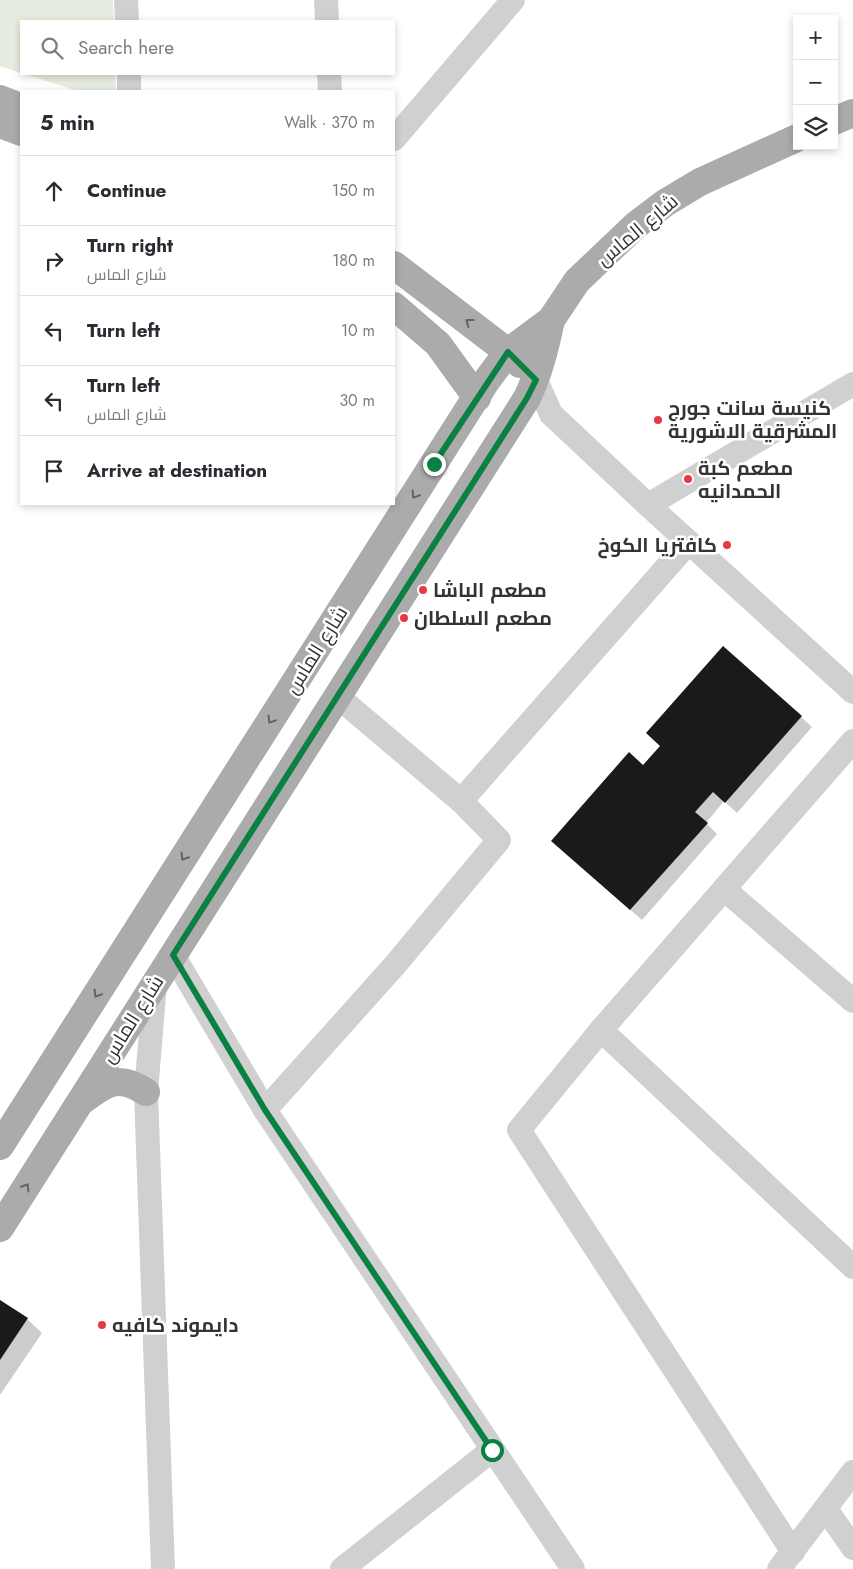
<!DOCTYPE html>
<meta charset="utf-8">
<style>
body{margin:0;font-family:Jost,Cairo,sans-serif;background:#f7f7f7;color:#2b2b33}
.controls{position:absolute;right:15px;top:15px;display:grid;overflow:hidden;border-radius:0px;box-shadow:0 2px 8px #0003}
.controls button{width:45px;height:45px;display:grid;place-items:center;padding:0;border:0;border-bottom:1px solid #e1e1e2;background:#fff;color:#2b2b33;font:25px sans-serif}
.stop{position:absolute;width:15px;height:15px;margin:-11px;border:4px solid #0b8043;border-radius:50%;background:#fff}
.stop.end{background:#0b8043;border-color:#fff;box-shadow:0 1px 5px #0008}
.list{margin:0;padding:0;list-style:none}
h2{display:flex;justify-content:space-between;align-items:center;height:65px;margin:0;padding:0 20px;font-size:21px}
h2 small{font-size:16px;font-weight:400;color:#7c7c81}
.list li{display:grid;grid-template-columns:32px 1fr auto;gap:15px;align-items:center;box-sizing:border-box;height:70px;padding:0 20px;border-top:1px solid #e1e1e2}
.list b{display:block;font-size:19px;white-space:nowrap}
.list p{margin:0;font-size:16px;white-space:nowrap;color:#7c7c81}
.list em{font-size:16px;font-style:normal;color:#7c7c81}
.icon{flex:none;width:28px;height:28px;fill:none;stroke:currentColor;stroke-width:2;stroke-linecap:round;stroke-linejoin:round}
.map{position:relative;flex:none;width:853px;height:1569px;overflow:hidden}
.search{position:absolute;background:#fff;box-shadow:0 2px 8px #0003;left:20px;top:20px;width:375px;height:55px;display:flex;align-items:center;gap:12px;box-sizing:border-box;padding:0 18px;border-radius:0px;color:#7c7c81;font-size:19px}
.panel{position:absolute;background:#fff;box-shadow:0 2px 8px #0003;left:20px;top:90px;width:375px;height:415px;border-radius:0px}
.map>svg:first-child{display:block}
.green{fill:#e6ecdf}
.shadow{fill:#0003}
.building{fill:#1a1a1a}
.lines{fill:none;stroke-linecap:round;stroke-linejoin:round}
.street{stroke:#d0d0d0;stroke-width:24}
.primary{stroke:#ababab;stroke-width:28}
.oneway{stroke:#636363}
.route{stroke:#0b8043;stroke-width:6}
.poi-dot{fill:#e63946;stroke:#fff;stroke-width:2}
.labels{text-anchor:middle;stroke-width:5;stroke-linejoin:round;paint-order:stroke}
.street-label{font-size:20px;fill:#333;stroke:#fff}
.poi-label{font-size:20px;font-weight:bold;fill:#333;stroke:#fff;text-anchor:start}
</style>
<div class="map">
<svg width="853" height="1569" viewBox="0 0 853 1569">
<rect width="100%" height="100%" fill="#fff"/>
<g class="green">
<path d="M0,0h113l1,21h-93v52l-21,-7z"/>
<path d="M25,74h90l1,17h-38z"/>
</g>
<g class="shadow">
<path d="M801,717l11,10 -75,86 -13,-12 -18,22 11,11 -75,86 -78,-68 79,-85z"/>
<path d="M0,1301l27,18 15,14 -42,62z"/>
</g>
<g class="building">
<path d="M723,646l79,70 -77,87 -12,-11 -18,20 13,11 -78,87 -79,-69 78,-89 14,13 17,-19 -14,-13z"/>
<path d="M0,1300l28,18 -28,42z"/>
</g>
<g class="lines">
<g class="street">
<path d="M126,0l1,21"/>
<path d="M326,0l1,21"/>
<path d="M129,74v17"/>
<path d="M329,74l1,17"/>
<path d="M394,139l119,-139"/>
<path d="M536,380l15,34 97,91 205,187"/>
<path d="M648,505l205,-121"/>
<path d="M337,696l124,105 228,-259"/>
<path d="M724,889l129,112"/>
<path d="M173,955l92,155 308,459"/>
<path d="M155,983l-9,109 17,477"/>
<path d="M601,1030l252,237"/>
<path d="M265,1110l130,-145 104,-125 -38,-39"/>
<path d="M826,1509l27,39"/>
<path d="M793,1552l-274,-422 82,-100 252,-289"/>
<path d="M342,1569l150,-119"/>
<path d="M779,1569l74,-97"/>
</g>
<g class="primary">
<path d="M0,99l21,8"/>
<path d="M834,121l19,-8"/>
<path d="M0,124l21,8"/>
<path d="M394,265l114,87 12,12"/>
<path d="M394,306l44,38 39,54"/>
<path d="M83,1100c24,-18 36,-26 63,-8"/>
<path d="M0,1146l487,-766 21,-28 43,-32 26,-39 59,-56 29,-22 35,-21 97,-44"/>
<path d="M0,1228l527,-830c12,-25 18,-50 24,-78"/>
</g>
</g>
<defs><path id="oneway-chevron" d="M-2-3.5L2.5 0L-2 3.5" fill="none" stroke-width="1.6" stroke-linecap="round" stroke-linejoin="round" transform="scale(1.25)"/></defs>
<g class="oneway">
<use href="#oneway-chevron" transform="translate(469 322) rotate(-143)"/>
<use href="#oneway-chevron" transform="translate(415 495) rotate(122)"/>
<use href="#oneway-chevron" transform="translate(271 720) rotate(122)"/>
<use href="#oneway-chevron" transform="translate(184 857) rotate(122)"/>
<use href="#oneway-chevron" transform="translate(97 994) rotate(122)"/>
<use href="#oneway-chevron" transform="translate(26 1187) rotate(-58)"/>
</g>
<g class="lines">
<path class="route" d="M434,464l74,-112 28,28 -9,18 -354,557 92,155 227,340"/>
</g>
<g class="poi-dot">
<circle cx="658" cy="420" r="5"/>
<circle cx="688" cy="479" r="5"/>
<circle cx="727" cy="545" r="5"/>
<circle cx="423" cy="590" r="5"/>
<circle cx="404" cy="618" r="5"/>
<circle cx="102" cy="1325" r="5"/>
</g>
<g class="labels">
<g class="street-label">
<text transform="translate(637 230) rotate(-40)" y="7">شارع الماس</text>
<text transform="translate(316 650) rotate(-58)" y="7">شارع الماس</text>
<text transform="translate(132 1019) rotate(-58)" y="7">شارع الماس</text>
</g>
<g class="poi-label">
<text x="668" y="415">كنيسة سانت جورج<tspan x="668" dy="23">المشرقية الاشورية</tspan></text>
<text x="698" y="475">مطعم كبة<tspan x="698" dy="23">الحمدانيه</tspan></text>
<text x="717" y="552" text-anchor="end">كافتريا الكوخ</text>
<text x="433" y="597">مطعم الباشا</text>
<text x="414" y="625">مطعم السلطان</text>
<text x="112" y="1332">دايموند كافيه</text>
</g>
</g>
</svg>
<div class="controls">
<button>+</button>
<button>−</button>
<button><svg class="icon" aria-label="layers" viewBox="0 0 24 24"><path d="M12 4l9 5-9 5-9-5zM3 14l9 5 9-5"/></svg></button>
</div>
<div class="stop" style="left:492px;top:1450px"></div>
<div class="stop end" style="left:434px;top:464px"></div>
<div class="search"><svg class="icon" aria-label="search" viewBox="0 0 24 24"><circle cx="10" cy="10" r="6"/><path d="M15 15l6 6"/></svg>Search here</div>
<section class="panel">
<h2>5 min<small>Walk · 370 m</small></h2>
<ul class="list">
<li><svg class="icon" aria-label="ahead" viewBox="0 0 24 24"><path d="M12 20V5M6 11l6-6 6 6"/></svg><div><b>Continue</b></div><em>150 m</em></li>
<li><svg class="icon" aria-label="right" viewBox="0 0 24 24"><path d="M7 20v-9h11M14 6l5 5-5 5"/></svg><div><b>Turn right</b><p>شارع الماس</p></div><em>180 m</em></li>
<li><svg class="icon" aria-label="left" viewBox="0 0 24 24"><path d="M17 20v-9H6M10 6l-5 5 5 5"/></svg><div><b>Turn left</b></div><em>10 m</em></li>
<li><svg class="icon" aria-label="left" viewBox="0 0 24 24"><path d="M17 20v-9H6M10 6l-5 5 5 5"/></svg><div><b>Turn left</b><p>شارع الماس</p></div><em>30 m</em></li>
<li><svg class="icon" aria-label="arrive" viewBox="0 0 24 24"><path d="M6 21V4h12l-3 4 3 4H6"/></svg><div><b>Arrive at destination</b></div></li>
</ul>
</section>
</div>
